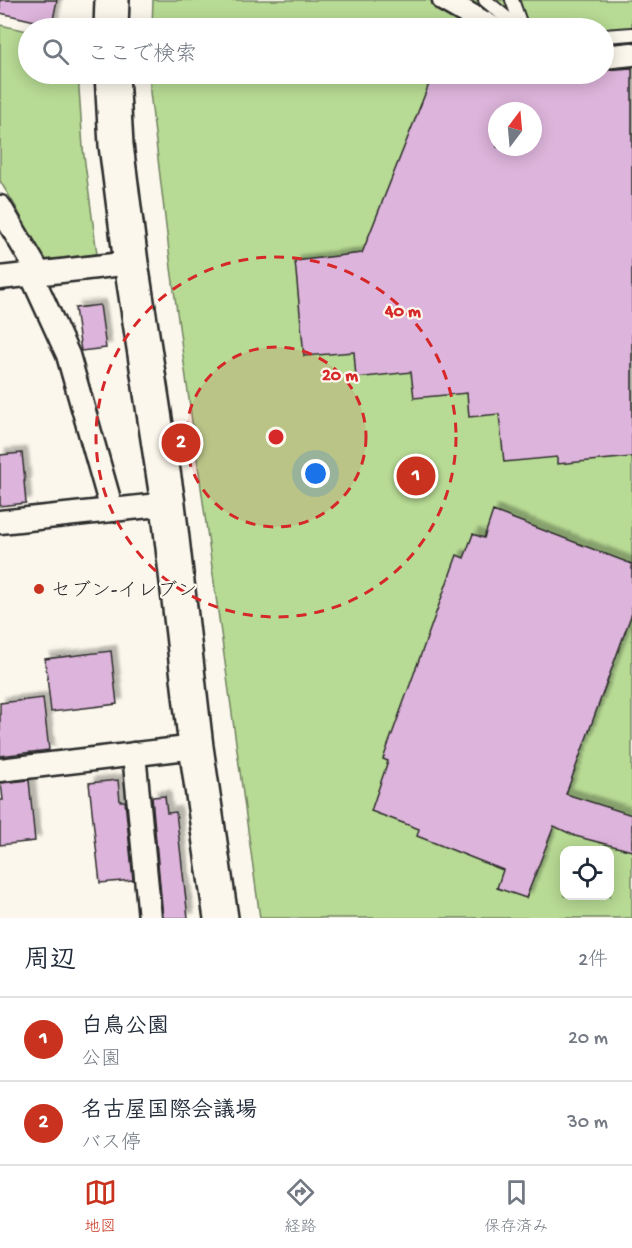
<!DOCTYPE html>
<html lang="ja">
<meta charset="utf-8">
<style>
body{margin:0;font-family:"Gochi Hand","Klee One",sans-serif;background:#f6f6f7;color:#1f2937}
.controls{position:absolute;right:18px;bottom:18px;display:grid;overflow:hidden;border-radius:12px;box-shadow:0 3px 15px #0003}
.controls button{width:54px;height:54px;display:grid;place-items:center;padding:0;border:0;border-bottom:2px solid #e0e1e3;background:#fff;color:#1f2937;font:30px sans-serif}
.compass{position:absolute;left:488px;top:102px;width:54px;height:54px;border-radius:50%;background:#fff;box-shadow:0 3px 15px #0003;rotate:16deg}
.you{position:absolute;left:316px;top:474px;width:21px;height:21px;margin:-15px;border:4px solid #fff;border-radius:50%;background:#1a73e8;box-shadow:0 0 0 9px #1a73e833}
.badge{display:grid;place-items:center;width:39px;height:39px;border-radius:50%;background:#c8321e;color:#fff;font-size:20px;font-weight:700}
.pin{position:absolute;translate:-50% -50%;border:3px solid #fff;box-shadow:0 2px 6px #0006}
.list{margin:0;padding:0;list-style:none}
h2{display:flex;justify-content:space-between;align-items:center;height:78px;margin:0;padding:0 24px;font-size:26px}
h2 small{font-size:20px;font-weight:400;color:#747a83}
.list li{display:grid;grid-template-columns:39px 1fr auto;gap:18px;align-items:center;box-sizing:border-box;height:84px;padding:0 24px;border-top:2px solid #e0e1e3}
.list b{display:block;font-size:22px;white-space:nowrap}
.list p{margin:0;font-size:20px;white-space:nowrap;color:#747a83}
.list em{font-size:20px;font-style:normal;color:#747a83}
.icon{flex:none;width:33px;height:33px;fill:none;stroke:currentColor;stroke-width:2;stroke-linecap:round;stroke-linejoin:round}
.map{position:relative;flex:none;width:632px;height:918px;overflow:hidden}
.search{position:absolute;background:#fff;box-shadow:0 3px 15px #0003;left:18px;right:18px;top:18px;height:66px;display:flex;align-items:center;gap:15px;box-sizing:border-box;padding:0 21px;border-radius:33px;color:#747a83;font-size:22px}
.sheet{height:246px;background:#fff}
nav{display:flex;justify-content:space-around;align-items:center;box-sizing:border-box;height:84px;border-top:2px solid #e0e1e3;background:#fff;font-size:16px;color:#747a83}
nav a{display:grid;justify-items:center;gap:3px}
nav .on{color:#c8321e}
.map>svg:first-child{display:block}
.green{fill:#b7da94;stroke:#718260;stroke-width:1.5;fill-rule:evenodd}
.building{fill:#ddb4db;stroke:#2b2b2b;stroke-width:1.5;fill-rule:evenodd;filter:url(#shadow)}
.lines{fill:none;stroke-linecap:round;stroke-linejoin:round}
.lane-casing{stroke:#2b2b2b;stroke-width:16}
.street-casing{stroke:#2b2b2b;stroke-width:27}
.secondary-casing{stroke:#2b2b2b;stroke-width:38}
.lane{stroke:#fbf7ec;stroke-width:12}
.street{stroke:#fbf7ec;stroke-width:22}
.secondary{stroke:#fbf7ec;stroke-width:33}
.ring{fill:none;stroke:#d62828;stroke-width:3;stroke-dasharray:10 8}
.poi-dot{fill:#c8321e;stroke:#fbf7ec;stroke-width:2}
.labels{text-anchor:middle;stroke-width:4.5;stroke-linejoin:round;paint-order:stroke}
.poi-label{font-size:20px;fill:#2b2b2b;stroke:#fbf7ec;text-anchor:start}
.centre{fill:#d62828;stroke:#fbf7ec;stroke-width:3}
.ring-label{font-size:18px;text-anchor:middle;font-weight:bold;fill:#d62828;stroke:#fbf7ec;stroke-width:4.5;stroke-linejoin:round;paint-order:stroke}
</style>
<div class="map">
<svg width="632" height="918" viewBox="0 0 632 918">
<defs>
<filter id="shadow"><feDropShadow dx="5.5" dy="-5.5" stdDeviation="1.5" flood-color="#0004"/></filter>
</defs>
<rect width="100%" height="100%" fill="#fbf7ec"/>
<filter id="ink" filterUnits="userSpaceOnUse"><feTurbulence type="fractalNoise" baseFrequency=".0167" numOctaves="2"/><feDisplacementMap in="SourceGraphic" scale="12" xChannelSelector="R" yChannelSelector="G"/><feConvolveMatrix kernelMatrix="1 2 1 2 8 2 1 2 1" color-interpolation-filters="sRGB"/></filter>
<g filter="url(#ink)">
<g class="green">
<path d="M153,0h479v918h-372l-89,-650 -21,-176v-18h454v-46h-452zM497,111h36v36h-36zM564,850h46v46h-46z"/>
<path d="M0,25l28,6v43h50l5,74 14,106 -54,6 -27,-53 -16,-26z"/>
</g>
<g class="building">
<path d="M0,0h57l-5,25 -52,-12z"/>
<path d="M632,68v389l-75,7v-7l-53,5 -5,-48 -30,3 -2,-24 -53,5 -3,-26 -55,6 -2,-26 -50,4 -9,-95 67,-8 71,-179h170v-4zM497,111h36v36h-36z"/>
<path d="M100,305l6,43 -25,3 -6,-43z"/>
<path d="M22,453l3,28h-1l2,22 -26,3v-51z"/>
<path d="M493,511l139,53v49l-66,181 66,21v36l-57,-15 -21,-10 -28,72 -29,-10 6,-18 -86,-34 2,-7 -48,-18 17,-50 -5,-2 74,-204 7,3 9,-24 11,4z"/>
<path d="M111,651l6,53 -66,8 -6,-53z"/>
<path d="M43,698l6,52 -49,6v-53z"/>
<path d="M29,780l6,61 -35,4v-45h3l-2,-17z"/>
<path d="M118,780l2,21h5l8,79 -33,3 -11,-100z"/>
<path d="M165,796l2,17 9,-1 12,106h-25l-11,-121z"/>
</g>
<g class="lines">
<g class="lane-casing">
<g id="lane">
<path d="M485,0l34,28"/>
<path d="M512,0l10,28"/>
<path d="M604,36l28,-2"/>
</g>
</g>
<g class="street-casing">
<g id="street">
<path d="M444,0l49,28"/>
<path d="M604,57l28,-3"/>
<path d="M0,207l39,66"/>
<path d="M31,274l37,81 44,155"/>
<path d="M0,278l131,-15"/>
<path d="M0,522l168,-18"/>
<path d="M134,754l16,164"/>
<path d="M0,770l196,-23"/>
</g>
</g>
<g class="secondary-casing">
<g id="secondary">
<path d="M111,28l1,-28"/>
<path d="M112,74l4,71 15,118 37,241 28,243 25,171"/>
</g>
</g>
<use href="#lane" class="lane"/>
<use href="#street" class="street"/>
<use href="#secondary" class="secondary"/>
</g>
</g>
<circle cx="276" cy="437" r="90" fill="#d62828" fill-opacity=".12"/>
<g class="ring">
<circle cx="276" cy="437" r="90"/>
<circle cx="276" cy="437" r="180"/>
</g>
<circle class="poi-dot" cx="39" cy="589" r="6"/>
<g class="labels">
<g class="poi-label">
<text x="51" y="596">セブン-イレブン</text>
</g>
</g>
<circle cx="276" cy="437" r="9" class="centre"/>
<g class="ring-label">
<text x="403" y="316">40 m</text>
<text x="340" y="380">20 m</text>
</g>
</svg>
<div class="controls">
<button><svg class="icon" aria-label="locate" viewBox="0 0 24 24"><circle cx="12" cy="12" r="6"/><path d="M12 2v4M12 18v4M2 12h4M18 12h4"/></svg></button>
</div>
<svg class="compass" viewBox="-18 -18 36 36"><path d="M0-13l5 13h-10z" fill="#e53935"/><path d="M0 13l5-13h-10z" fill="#747a83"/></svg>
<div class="you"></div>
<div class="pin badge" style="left:416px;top:476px">1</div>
<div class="pin badge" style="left:181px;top:443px">2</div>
<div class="search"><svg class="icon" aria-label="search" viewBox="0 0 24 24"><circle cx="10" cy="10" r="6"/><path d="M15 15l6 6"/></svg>ここで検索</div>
</div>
<section class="sheet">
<h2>周辺<small>2件</small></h2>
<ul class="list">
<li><span class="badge">1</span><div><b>白鳥公園</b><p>公園</p></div><em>20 m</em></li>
<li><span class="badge">2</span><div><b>名古屋国際会議場</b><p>バス停</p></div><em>30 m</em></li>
</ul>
</section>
<nav>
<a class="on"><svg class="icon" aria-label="map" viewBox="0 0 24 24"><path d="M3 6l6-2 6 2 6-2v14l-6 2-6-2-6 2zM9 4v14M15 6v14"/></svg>地図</a>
<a><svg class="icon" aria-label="directions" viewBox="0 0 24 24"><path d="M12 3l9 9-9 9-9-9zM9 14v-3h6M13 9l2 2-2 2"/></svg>経路</a>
<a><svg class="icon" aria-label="saved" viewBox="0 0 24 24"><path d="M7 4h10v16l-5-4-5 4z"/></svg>保存済み</a>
</nav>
